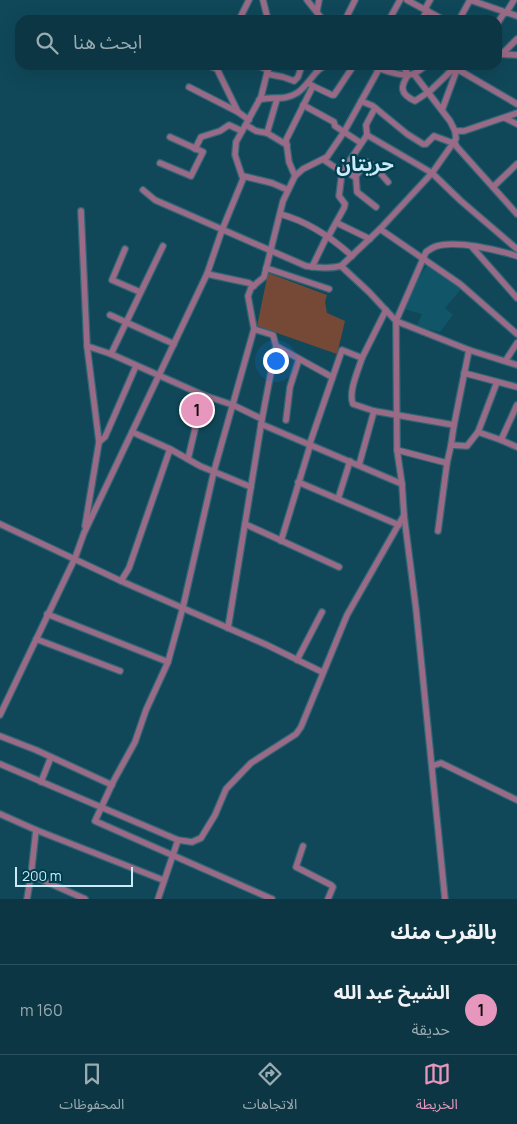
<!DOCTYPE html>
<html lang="ar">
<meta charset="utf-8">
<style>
body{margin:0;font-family:Manrope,"Noto Sans Arabic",sans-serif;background:#1a414e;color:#f1f3f6;direction:rtl}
.scale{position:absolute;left:15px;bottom:12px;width:118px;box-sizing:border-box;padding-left:5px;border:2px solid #caecf8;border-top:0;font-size:14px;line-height:18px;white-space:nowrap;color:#caecf8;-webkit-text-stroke:4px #003d4e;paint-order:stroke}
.you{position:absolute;left:275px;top:360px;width:18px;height:18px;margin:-12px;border:4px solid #fff;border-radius:50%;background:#1a73e8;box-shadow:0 0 0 8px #1a73e833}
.badge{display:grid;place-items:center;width:32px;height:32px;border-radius:50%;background:#e797bd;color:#111;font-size:16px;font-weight:700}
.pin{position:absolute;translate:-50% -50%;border:2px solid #fff;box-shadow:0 1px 5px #0006}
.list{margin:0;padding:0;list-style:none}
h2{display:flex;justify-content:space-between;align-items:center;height:65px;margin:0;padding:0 20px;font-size:21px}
h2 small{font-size:16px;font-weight:400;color:#9aabb2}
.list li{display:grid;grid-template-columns:32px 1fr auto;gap:15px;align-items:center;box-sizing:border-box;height:90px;padding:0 20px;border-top:1px solid #2c505c}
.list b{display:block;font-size:19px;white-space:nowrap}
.list p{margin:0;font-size:16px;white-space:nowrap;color:#9aabb2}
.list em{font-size:16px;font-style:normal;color:#9aabb2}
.icon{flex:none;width:28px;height:28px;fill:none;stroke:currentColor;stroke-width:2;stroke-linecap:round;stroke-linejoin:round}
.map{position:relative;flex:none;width:517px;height:899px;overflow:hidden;direction:ltr}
.search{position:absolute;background:#0c3643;box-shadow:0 5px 20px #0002;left:15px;right:15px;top:15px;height:55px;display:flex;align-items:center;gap:12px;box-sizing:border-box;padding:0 18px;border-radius:15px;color:#9aabb2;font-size:19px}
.sheet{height:155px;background:#0c3643}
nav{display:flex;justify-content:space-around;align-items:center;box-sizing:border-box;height:70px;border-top:1px solid #2c505c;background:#0c3643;font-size:14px;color:#9aabb2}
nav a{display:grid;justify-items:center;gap:2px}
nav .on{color:#e797bd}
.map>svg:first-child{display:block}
</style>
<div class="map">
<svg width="517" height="899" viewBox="0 0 517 899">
<rect width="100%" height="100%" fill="#104859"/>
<!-- built -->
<path fill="#105568" d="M427 265 461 289 445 308 453 315 440 332 417 326 422 314 404 309 413 287Z"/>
<!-- green -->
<path fill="#764937" d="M268 273 327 295 325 302 327 313 345 321 337 354 257 326Z"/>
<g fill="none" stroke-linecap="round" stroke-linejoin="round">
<!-- minor casing -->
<g stroke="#316676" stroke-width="8">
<g id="minor">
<path d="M263 0 268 20"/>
<path d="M307 0 323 20"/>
<path d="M407 0 444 20"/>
<path d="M470 0 517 16"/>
<path d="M425 9 430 0"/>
<path d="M317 11 319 0"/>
<path d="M506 13 514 0"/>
<path d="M239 20 249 0"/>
<path d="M345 20 355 0"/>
<path d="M389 20 400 0"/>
<path d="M422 20 427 10"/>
<path d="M459 20 470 0"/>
<path d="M497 24 504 13"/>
<path d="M497 54 517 55"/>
<path d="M502 54 517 39"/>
<path d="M207 65 217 69 238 112 249 120"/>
<path d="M257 65 268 70"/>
<path d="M370 65C380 69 403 78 413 74 418 72 422 68 427 65"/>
<path d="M406 65 405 69 408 75C400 87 400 94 415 101L430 91 453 69"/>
<path d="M439 65 457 69 517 104"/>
<path d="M267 74 283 77 294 81 298 77 302 65"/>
<path d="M414 74 450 121 455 131"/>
<path d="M313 86 332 95H334L354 65"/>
<path d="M189 87 238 112"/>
<path d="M259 100C273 95 282 102 297 93 307 87 315 70 323 67 325 65 328 66 330 65"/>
<path d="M361 101 373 106 407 134 423 144H426L434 136 453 143"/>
<path d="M303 105 334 122 335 126 361 143"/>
<path d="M442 110 456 72 463 65"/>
<path d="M505 118 517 124"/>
<path d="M246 125 256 131 267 133 287 145"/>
<path d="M267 133 277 99"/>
<path d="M367 135 366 125 375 108"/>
<path d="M454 141 457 147 517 214"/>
<path d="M195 149 201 137 220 131 229 125 242 131"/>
<path d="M324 160 342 172 367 135 432 173 461 201 517 249"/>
<path d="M160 163 191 176 203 152 170 137"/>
<path d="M344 170 356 178 357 192 376 207"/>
<path d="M243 176 272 183 288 190"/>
<path d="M295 176 289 162 286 140 313 86 308 83"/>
<path d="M355 177 367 162 375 167 388 182"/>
<path d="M493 187 517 164"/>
<path d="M143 190 155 200 306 266C318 268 329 269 341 266L380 229 432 173 456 139 455 131H464L517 113"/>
<path d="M81 211 87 346 99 442 85 526"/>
<path d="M280 214C306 221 332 238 352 256"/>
<path d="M337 223 370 239"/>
<path d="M380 229 460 284 517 334"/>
<path d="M328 237 344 208 345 204 339 196 342 172"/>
<path d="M472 247 517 298"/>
<path d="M125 249 112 280 140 292"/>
<path d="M341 266 369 292 396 321 469 350 517 365"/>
<path d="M312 267 327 236"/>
<path d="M266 268 329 289"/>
<path d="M207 274 249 283 254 286"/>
<path d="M110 315 174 344"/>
<path d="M254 329 248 296 251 288 264 277 283 201 295 176 303 169 327 157 344 132 379 69"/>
<path d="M87 346 111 354 203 395 233 405 262 419"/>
<path d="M276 346 332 377"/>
<path d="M111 354 163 246"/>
<path d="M362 358C358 371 348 392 353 404L374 411 454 425 469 350"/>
<path d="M506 360 517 343"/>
<path d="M464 373 517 387"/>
<path d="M286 420 290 387 299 359"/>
<path d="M261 424 402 484"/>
<path d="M132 432 170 449 200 466 251 487"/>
<path d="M478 432 497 382"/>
<path d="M501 440 517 447"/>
<path d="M99 442 105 437 136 366"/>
<path d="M451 445 454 425"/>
<path d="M397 450 447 463 451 445 467 446 478 432 501 440 517 405"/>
<path d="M188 459 203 395"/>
<path d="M359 465 374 411"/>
<path d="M298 482 399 525"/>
<path d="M338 499 350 461"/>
<path d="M0 524 121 581 267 645 322 672"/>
<path d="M245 524 339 567"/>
<path d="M438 531 447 463"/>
<path d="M281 541 309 449 310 443 342 350 362 358 386 310"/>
<path d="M121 581 129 568 170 449"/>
<path d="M47 614 168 662"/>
<path d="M228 628 262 419 276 346 273 335 254 329 214 471 183 607 168 662 146 710 135 742 113 782 95 821 272 899"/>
<path d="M36 639 120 671"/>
<path d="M297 660 322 612"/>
<path d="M0 715 75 558 84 533 207 274 222 230 243 179 235 155 236 142 261 97 269 65"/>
<path d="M0 736 36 750 112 785"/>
<path d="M0 764 178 840 192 842 201 838 215 815 226 789 251 763 296 734 301 727 347 615 404 515"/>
<path d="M432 766 441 763 517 800"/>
<path d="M41 782 51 757"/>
<path d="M0 814 36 830 31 875 27 899"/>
<path d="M36 830 163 880"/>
<path d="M303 846 296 867 331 885 333 887 328 899"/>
<path d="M31 875 85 899"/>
<path d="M158 899 178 840"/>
<path d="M445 899 416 609 404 515 402 484 397 450 396 321 426 252C429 250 433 247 437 246 457 240 497 250 517 256"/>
</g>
</g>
<!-- minor -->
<use href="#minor" stroke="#9a6b87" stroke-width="5.5"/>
</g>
<g text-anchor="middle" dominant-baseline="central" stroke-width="4.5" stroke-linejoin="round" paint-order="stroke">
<!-- district labels -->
<g font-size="20" font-weight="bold" fill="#caecf8" stroke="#003d4e">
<text x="365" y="163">حريتان</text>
</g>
</g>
</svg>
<div class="scale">200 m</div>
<div class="you"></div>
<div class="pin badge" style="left:197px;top:410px">1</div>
<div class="search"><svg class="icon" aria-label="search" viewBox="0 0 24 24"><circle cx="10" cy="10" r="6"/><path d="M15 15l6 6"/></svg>ابحث هنا</div>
</div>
<section class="sheet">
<h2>بالقرب منك<small></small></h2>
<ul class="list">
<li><span class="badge">1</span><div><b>الشيخ عبد الله</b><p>حديقة</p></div><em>160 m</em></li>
</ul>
</section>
<nav>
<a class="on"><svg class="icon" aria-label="map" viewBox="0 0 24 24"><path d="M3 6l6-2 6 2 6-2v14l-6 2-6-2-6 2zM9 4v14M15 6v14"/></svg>الخريطة</a>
<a><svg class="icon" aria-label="directions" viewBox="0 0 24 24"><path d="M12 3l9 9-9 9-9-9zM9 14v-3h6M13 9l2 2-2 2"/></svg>الاتجاهات</a>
<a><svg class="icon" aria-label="saved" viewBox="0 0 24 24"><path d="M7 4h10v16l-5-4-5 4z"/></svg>المحفوظات</a>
</nav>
